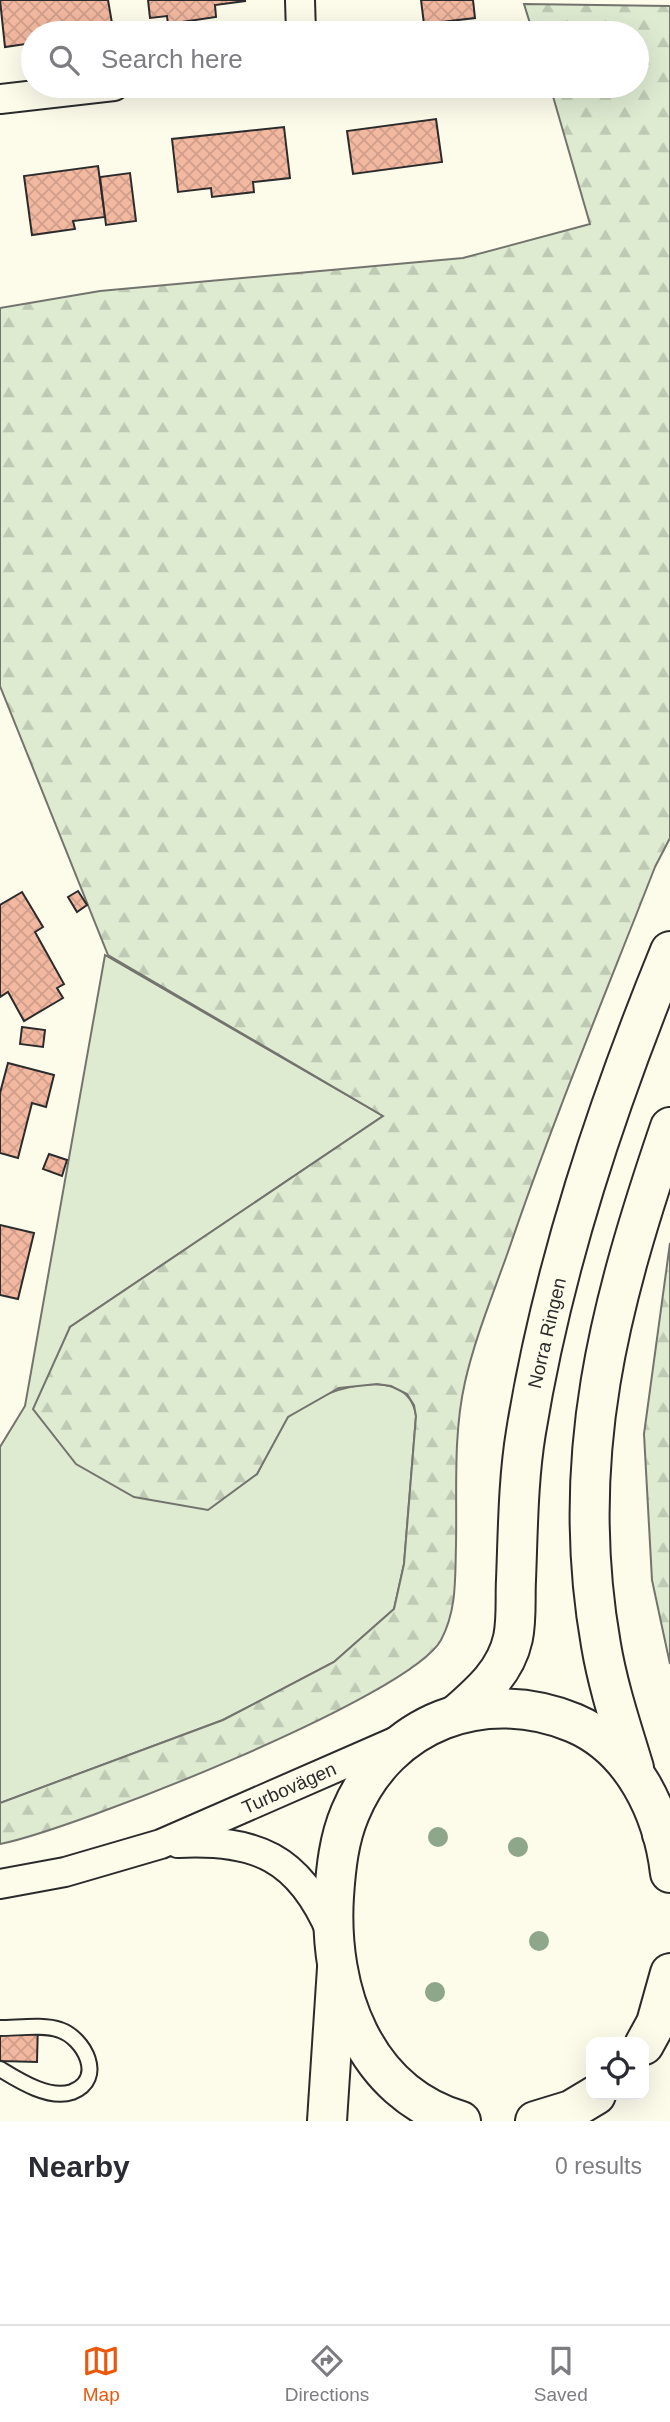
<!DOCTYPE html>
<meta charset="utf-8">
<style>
body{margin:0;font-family:Arial,sans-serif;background:#f2f2f3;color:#2b2b33}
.controls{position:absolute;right:21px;bottom:21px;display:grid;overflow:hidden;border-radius:14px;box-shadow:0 7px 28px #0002}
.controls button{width:63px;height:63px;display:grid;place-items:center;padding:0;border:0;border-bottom:2px solid #e1e1e2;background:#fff;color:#2b2b33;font:35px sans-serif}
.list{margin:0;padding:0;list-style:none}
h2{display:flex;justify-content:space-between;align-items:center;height:91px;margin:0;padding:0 28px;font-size:30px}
h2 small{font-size:23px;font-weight:400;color:#7c7c81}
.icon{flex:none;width:38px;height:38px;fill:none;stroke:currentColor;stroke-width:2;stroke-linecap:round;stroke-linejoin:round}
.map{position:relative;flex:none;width:670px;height:2121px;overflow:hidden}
.search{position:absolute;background:#fff;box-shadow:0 7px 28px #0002;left:21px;right:21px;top:21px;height:77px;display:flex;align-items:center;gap:18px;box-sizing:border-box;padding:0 24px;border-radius:38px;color:#7c7c81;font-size:26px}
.sheet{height:203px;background:#fff}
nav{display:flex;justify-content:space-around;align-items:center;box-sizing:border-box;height:98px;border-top:2px solid #e1e1e2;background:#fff;font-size:19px;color:#7c7c81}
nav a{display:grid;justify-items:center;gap:4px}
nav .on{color:#ea580c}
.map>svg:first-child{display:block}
</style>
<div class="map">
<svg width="670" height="2121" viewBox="0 0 670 2121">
<defs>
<pattern id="forest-firs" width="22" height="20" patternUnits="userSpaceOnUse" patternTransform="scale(1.75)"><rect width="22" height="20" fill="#deebd1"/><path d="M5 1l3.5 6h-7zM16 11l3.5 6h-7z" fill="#bfcab4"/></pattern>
<pattern id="building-cross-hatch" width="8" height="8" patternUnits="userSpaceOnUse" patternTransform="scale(1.75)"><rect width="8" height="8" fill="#f2b8a0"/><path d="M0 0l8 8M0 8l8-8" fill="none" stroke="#d09e8a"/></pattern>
</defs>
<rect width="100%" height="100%" fill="#fdfbea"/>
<!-- grass -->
<path fill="#deebd1" stroke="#74746e" stroke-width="2" d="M105 955 383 1116 70 1327 257 1474C265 1460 277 1427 288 1417 315 1391 408 1359 416 1416L404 1564 394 1609 334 1662 223 1720 0 1803V1447L25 1406Z"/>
<!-- forest -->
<g fill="url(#forest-firs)" stroke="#74746e" stroke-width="2">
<path d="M524 4 670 6V838L655 867C605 995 552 1122 508 1252 493 1294 475 1338 465 1382 453 1435 457 1490 456 1545 455 1578 457 1610 441 1640 410 1697 72 1830 0 1844V1803L223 1720 334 1662 394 1609 404 1564 416 1416 414 1405 407 1394 391 1386 377 1384 339 1388 288 1417 257 1474 208 1510 134 1497 76 1464 33 1409 70 1327 383 1116 108 955 0 686V308L100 291 463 258 590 224 550 86H637V33H533Z"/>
<path d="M670 1243V1664L652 1580 644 1434Z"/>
</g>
<!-- building -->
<g fill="url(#building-cross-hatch)" stroke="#2b2b2b" stroke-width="2">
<path d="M0 0H108L113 29 90 33H33V43L5 47Z"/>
<path d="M148 0H245V1L215 5 216 17 168 24 167 16 150 18Z"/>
<path d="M421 0H473L475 18 424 24Z"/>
<path d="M436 119 442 162 353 174 347 131Z"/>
<path d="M284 127 290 178 253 182 254 192 212 197 211 188 178 192 172 139Z"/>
<path d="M98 166 105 217 73 221 75 229 32 235 24 176Z"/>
<path d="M130 173 136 221 106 225 100 177Z"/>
<path d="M78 891 87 905 77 912 68 897Z"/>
<path d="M22 892 43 927 35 932 64 984 57 988 63 998 24 1021 8 992 0 997V905Z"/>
<path d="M22 1027 45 1030 43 1047 20 1044Z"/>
<path d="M8 1063 54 1075 46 1107 32 1103 18 1158 0 1153V1093Z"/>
<path d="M49 1154 67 1160 62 1176 43 1169Z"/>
<path d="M0 1225 34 1233 18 1299 0 1295Z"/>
<path d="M0 2021 38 2022 37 2062 0 2061Z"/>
</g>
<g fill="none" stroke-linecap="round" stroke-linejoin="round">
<!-- lane casing -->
<g stroke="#2b2b2b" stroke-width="18">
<path id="lane" d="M0 2028C18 2028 44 2024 60 2030 84 2038 106 2079 72 2092 49 2100 18 2080 0 2069"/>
</g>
<!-- street casing -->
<g stroke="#2b2b2b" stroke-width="32">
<g id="street">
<path d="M300 0 301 33"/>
<path d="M0 99 114 86"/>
<path d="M178 1843C256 1839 299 1857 331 1932"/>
<path d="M0 1884 65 1872 161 1844 399 1740"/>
</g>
</g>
<!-- secondary casing -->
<g stroke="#2b2b2b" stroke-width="42">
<g id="secondary">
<path d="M458 1713C482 1692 506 1671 513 1638 517 1619 515 1598 516 1580 518 1531 518 1480 526 1432 553 1266 607 1105 670 951"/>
<path d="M634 1768C622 1728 608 1687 601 1645 568 1458 610 1303 670 1127"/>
<path d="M644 2045 656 2023 670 1973"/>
<path d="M461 2121C363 2092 328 1990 334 1896 336 1867 339 1839 350 1813 388 1721 485 1686 574 1723 633 1748 663 1813 670 1873"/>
<path d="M535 2121 571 2110 596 2095"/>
</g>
</g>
<!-- highway casing -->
<g stroke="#2b2b2b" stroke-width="42">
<g id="highway">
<path d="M662 1834 670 1841"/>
<path d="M327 2121 337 1968"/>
</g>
</g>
<!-- lane -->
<use href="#lane" stroke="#fdfbea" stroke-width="14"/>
<!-- street -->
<use href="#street" stroke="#fdfbea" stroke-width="28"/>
<!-- secondary -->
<use href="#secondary" stroke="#fdfbea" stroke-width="38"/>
<!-- highway -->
<use href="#highway" stroke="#fdfbea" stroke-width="38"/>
</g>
<!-- trees -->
<g fill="#8ea78a">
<circle cx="438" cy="1837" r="10"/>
<circle cx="518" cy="1847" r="10"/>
<circle cx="539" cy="1941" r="10"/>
<circle cx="435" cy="1992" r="10"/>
</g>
<g text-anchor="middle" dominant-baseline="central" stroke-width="5" stroke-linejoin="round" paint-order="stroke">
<!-- street labels -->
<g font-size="19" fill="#2b2b2b" stroke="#fdfbea">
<text transform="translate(547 1333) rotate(-77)">Norra Ringen</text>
<text transform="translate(289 1788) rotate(-24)">Turbovägen</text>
</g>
</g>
</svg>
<div class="controls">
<button><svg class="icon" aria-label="locate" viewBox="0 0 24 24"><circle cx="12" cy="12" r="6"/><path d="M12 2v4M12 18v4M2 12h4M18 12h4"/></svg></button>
</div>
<div class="search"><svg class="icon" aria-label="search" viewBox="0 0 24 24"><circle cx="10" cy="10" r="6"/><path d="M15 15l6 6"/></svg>Search here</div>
</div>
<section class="sheet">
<h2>Nearby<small>0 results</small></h2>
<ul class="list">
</ul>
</section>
<nav>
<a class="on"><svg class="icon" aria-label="map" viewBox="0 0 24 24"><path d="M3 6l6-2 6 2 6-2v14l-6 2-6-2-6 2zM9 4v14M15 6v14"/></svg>Map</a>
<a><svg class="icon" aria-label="directions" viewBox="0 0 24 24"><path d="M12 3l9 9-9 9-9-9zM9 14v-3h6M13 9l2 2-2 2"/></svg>Directions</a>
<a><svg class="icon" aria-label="saved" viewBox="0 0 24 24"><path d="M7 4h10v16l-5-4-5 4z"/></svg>Saved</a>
</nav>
